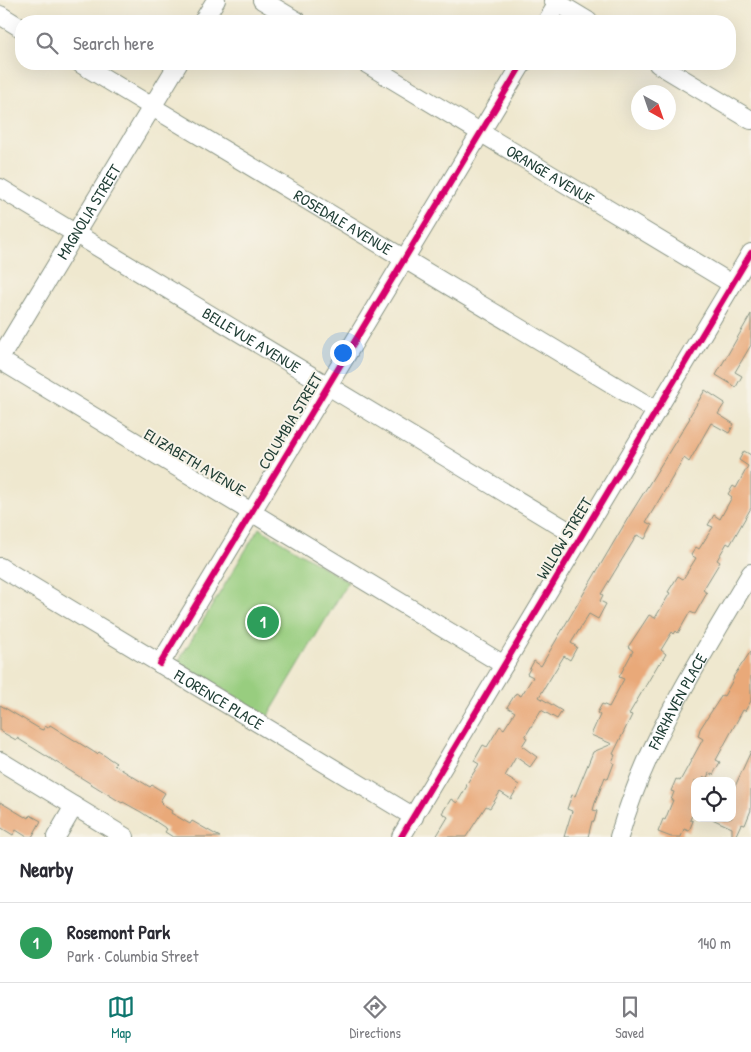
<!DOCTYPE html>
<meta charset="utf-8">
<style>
body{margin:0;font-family:"Patrick Hand",sans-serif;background:#f7f7f7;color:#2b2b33}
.controls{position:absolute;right:15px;bottom:15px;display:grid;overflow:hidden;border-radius:10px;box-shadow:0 5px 20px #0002}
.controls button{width:45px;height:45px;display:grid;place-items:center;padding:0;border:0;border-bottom:1px solid #e1e1e2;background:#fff;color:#2b2b33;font:25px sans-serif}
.compass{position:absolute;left:631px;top:85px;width:45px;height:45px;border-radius:50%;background:#fff;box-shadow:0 5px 20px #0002;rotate:140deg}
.you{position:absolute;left:342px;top:352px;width:18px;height:18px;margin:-12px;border:4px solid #fff;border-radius:50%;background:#1a73e8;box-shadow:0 0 0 8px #1a73e833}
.badge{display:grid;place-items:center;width:32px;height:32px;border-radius:50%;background:#0f766e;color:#fff;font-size:16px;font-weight:700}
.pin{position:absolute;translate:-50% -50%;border:2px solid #fff;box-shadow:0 1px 5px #0006}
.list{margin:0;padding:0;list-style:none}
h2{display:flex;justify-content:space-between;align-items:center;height:65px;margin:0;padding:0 20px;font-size:21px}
h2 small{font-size:16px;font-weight:400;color:#7c7c81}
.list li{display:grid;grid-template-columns:32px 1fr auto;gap:15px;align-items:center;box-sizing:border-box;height:80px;padding:0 20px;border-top:1px solid #e1e1e2}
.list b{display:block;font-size:19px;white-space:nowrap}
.list p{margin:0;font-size:16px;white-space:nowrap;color:#7c7c81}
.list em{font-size:16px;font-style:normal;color:#7c7c81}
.icon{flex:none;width:28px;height:28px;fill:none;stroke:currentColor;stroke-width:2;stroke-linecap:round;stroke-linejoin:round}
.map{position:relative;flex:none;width:751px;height:837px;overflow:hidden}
.search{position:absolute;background:#fff;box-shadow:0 5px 20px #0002;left:15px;right:15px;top:15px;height:55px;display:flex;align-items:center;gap:12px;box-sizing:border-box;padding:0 18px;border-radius:20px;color:#7c7c81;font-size:19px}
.sheet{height:145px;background:#fff}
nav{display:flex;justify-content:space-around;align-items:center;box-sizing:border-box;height:70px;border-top:1px solid #e1e1e2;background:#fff;font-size:14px;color:#7c7c81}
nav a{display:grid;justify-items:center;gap:2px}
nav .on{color:#0f766e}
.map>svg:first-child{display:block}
</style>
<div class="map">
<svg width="751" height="837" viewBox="0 0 751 837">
<rect width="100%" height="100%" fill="#f7f3e8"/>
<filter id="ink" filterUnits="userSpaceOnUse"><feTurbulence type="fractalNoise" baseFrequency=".02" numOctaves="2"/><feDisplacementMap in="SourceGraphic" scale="10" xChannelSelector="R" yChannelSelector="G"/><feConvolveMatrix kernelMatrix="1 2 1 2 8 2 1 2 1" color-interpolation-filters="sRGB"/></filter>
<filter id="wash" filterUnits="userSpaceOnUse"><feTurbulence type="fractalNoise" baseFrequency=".0096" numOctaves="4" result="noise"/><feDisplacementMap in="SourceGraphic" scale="20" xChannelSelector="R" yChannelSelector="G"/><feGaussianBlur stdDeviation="1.12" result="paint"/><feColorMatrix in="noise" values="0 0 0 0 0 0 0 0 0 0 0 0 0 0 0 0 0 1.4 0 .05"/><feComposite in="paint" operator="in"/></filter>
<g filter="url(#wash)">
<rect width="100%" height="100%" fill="#efe8cf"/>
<!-- green -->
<path fill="#98cd7f" stroke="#5c855a" d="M259 528 348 582 268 716 178 662Z"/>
<g id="blocks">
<!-- building -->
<g fill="#e9a979">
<path d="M751 314V345L735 372 742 376 736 387 716 375Z"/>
<path d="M705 390 725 403 718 414 734 424 729 433 711 423 689 462 684 458 646 522 652 525 645 539 637 535 601 594 603 595 600 601 606 604 598 619 589 614 571 643 577 647 570 660 564 656 539 697 562 711 557 719 541 710 525 737 527 738 522 746 537 757 530 767 516 757 505 776 519 785 511 799 500 792 490 808 486 806 466 837H436L448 817 442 813 451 799 457 803 467 786 466 785 479 764 474 761 483 745 487 747 500 726 504 729 515 712 507 707 516 693 521 696 533 677 527 674 534 661 541 666 628 518 690 418 689 417Z"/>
<path d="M744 451 751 455V508L730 545 727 543 717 560 720 562 703 590 707 593 695 614 690 612 678 633 676 631 674 634 672 632 661 650 666 654 660 664 659 663 629 714 632 715 613 754 615 755 612 762 614 763 608 779 605 777 595 803 593 810 597 811 594 822 592 821 588 837H564L572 811 567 809 572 795 575 796 593 752 612 744 591 735 600 715 597 713 602 704 609 707 624 679 619 677 633 651 628 647 636 635 649 615 655 618 670 593 668 592 678 576 683 579 696 558 691 555 696 547 699 549 713 527 708 525 714 515 720 519 732 497 728 494 733 486 736 488 748 466 739 460Z"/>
<path d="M751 651V701L745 711 743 710 716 760 720 762 713 775 709 773 707 778 704 777 702 781H695V808L690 820 693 821 689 831 684 829 681 837H671L658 832 663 819 665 820 673 800H671L674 792 671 791 676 779 680 781 703 739 698 736 700 729 722 695 724 696 734 678 733 677Z"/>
<path d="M0 705 40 729 43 730 45 726 48 728 50 725 97 754 99 752 116 763 114 765 150 787 152 785 165 793 160 801 162 803 161 804 172 811 171 813 190 824 192 821 220 837H173L165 832 167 829 141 812 123 802 122 803 17 738 16 740 0 731Z"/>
<path d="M751 751V810L745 825 741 824 735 837H732V828L710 818H732V793Z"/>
<path d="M0 802 25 817 26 816 29 818 30 815 41 821 32 837H27L16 830 13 835 0 827Z"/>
</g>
</g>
</g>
<g filter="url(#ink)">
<use href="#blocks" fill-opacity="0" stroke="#879282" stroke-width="1"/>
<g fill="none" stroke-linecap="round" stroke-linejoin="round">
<!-- minor casing -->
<g stroke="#879282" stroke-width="20">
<g id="minor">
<path d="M262 0 297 21"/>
<path d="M553 0 588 21"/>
<path d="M0 15 21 28"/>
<path d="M203 21 216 0"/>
<path d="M547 21 560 0"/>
<path id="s1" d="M81 64 657 411"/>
<path id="s2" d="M367 64 732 284"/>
<path d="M658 64 751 120"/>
<path id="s3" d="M0 188 580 538"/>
<path id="s4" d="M0 358 178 64"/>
<path d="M0 360 504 665"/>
<path id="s5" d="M0 567 414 817"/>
<path d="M160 664 522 64"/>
<path d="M0 761 125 837"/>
<path d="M56 837 74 806"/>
<path d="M401 837 751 253"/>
<path id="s6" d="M619 837C647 740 700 659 751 573"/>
</g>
</g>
<!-- minor -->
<use href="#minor" stroke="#fff" stroke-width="18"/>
<!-- cycleway casing -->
<g stroke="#f7f3e8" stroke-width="9">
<g id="cycleway">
<path d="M160 664 522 64"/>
<path d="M401 837 751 253"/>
</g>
</g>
<!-- cycleway -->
<use href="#cycleway" stroke="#d6006c" stroke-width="6"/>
</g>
</g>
<g text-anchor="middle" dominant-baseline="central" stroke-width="4" stroke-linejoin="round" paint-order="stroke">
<!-- street labels -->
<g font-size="16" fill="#1f3d34" stroke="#f7f3e8">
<text stroke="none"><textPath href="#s2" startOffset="214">ORANGE AVENUE</textPath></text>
<text stroke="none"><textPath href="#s4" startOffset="171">MAGNOLIA STREET</textPath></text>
<text stroke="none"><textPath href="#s1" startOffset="306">ROSEDALE AVENUE</textPath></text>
<text stroke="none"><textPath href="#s3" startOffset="294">BELLEVUE AVENUE</textPath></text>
<text transform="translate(290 421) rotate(-59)">COLUMBIA STREET</text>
<text transform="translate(195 462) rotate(31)">ELIZABETH AVENUE</text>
<text transform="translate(564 538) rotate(-59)">WILLOW STREET</text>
<text stroke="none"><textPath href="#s5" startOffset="256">FLORENCE PLACE</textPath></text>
<text stroke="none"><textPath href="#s6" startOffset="148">FAIRHAVEN PLACE</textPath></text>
</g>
</g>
</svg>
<div class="controls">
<button><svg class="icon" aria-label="locate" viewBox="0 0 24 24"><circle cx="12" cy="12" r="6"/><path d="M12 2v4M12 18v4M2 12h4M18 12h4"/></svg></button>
</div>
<svg class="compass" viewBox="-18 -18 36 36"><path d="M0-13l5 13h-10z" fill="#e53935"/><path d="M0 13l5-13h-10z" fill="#7c7c81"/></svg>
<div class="you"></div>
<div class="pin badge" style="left:263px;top:622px;background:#2e9e5b">1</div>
<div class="search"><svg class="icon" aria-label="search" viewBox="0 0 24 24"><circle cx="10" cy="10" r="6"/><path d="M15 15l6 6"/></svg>Search here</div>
</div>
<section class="sheet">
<h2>Nearby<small></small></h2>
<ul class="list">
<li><span class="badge" style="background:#2e9e5b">1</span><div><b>Rosemont Park</b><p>Park · Columbia Street</p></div><em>140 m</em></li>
</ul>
</section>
<nav>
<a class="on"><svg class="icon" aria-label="map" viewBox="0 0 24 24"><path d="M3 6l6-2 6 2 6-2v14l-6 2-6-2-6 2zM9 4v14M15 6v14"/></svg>Map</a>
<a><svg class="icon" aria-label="directions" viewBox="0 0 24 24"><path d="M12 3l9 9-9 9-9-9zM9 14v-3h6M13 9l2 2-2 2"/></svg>Directions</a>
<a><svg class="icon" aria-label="saved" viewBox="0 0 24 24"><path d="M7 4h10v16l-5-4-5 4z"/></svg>Saved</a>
</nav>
